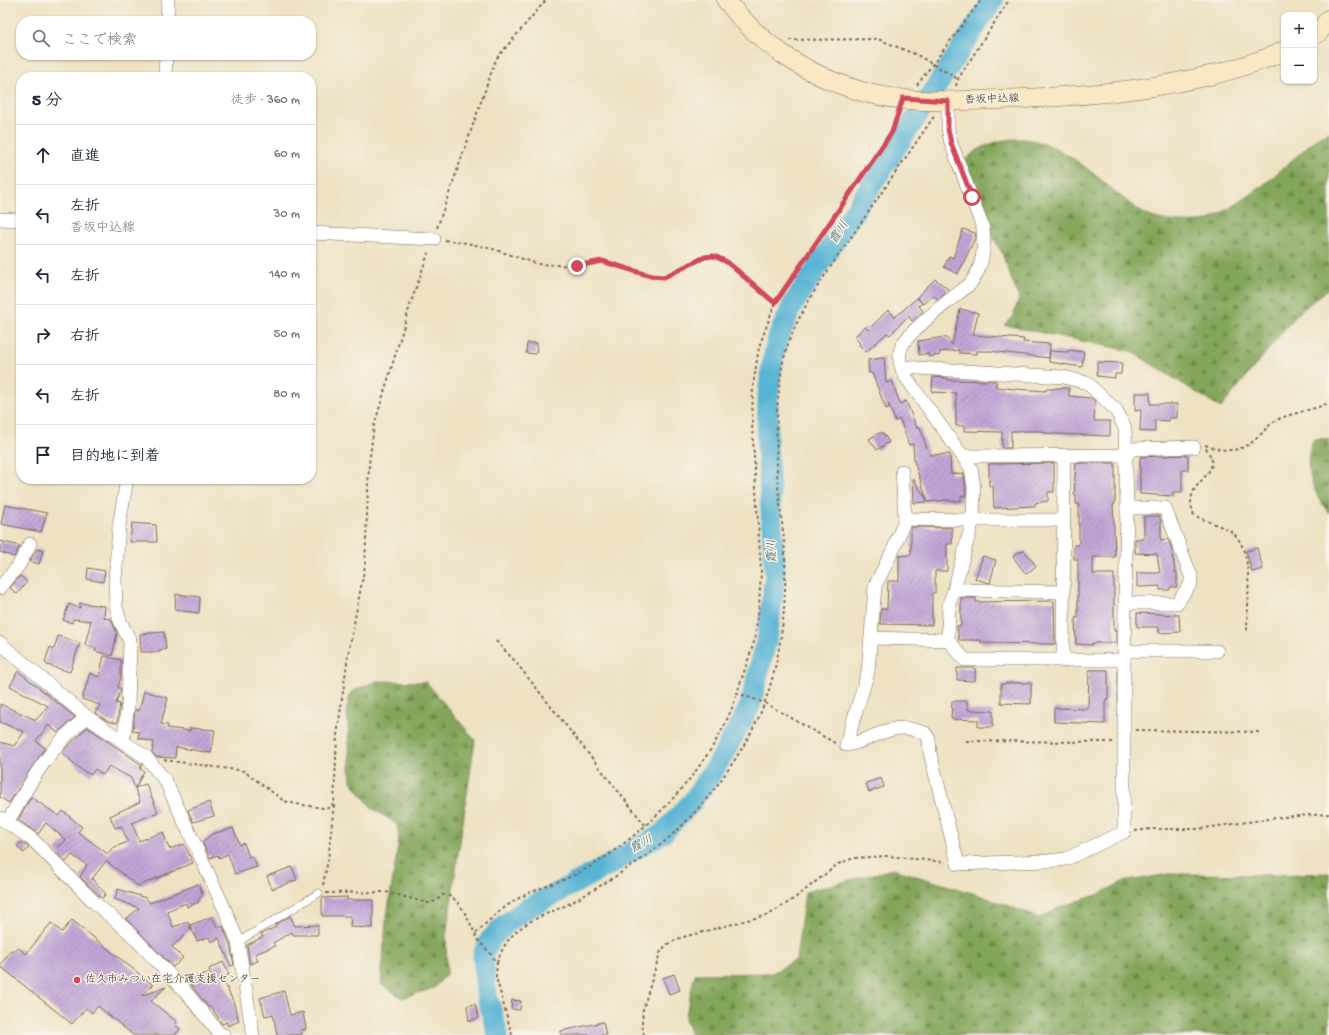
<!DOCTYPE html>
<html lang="ja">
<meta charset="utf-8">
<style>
body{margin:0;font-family:"Gochi Hand","Klee One",sans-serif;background:#f2f2f3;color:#1f2937}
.controls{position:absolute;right:12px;top:12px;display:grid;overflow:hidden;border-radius:8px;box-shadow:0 1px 3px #0004}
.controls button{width:36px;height:36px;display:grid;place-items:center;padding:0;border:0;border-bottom:1px solid #e0e1e3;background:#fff;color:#1f2937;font:20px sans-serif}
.stop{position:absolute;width:12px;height:12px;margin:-9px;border:3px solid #d1495b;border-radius:50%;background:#fff}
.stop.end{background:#d1495b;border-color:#fff;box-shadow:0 1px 4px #0008}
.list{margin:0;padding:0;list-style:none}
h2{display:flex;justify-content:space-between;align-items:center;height:52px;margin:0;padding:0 16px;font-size:17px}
h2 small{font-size:13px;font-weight:400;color:#747a83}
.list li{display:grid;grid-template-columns:26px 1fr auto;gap:12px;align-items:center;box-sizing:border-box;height:60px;padding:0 16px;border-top:1px solid #e0e1e3}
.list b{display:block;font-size:15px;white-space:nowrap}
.list p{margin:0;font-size:13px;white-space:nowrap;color:#747a83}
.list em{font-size:13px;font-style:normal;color:#747a83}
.icon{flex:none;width:22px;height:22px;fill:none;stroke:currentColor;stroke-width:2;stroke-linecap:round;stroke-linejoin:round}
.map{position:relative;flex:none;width:1329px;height:1035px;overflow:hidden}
.search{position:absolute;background:#fff;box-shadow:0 1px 3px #0004;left:16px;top:16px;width:300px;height:44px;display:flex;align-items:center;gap:10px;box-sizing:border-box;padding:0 14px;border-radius:16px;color:#747a83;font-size:15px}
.panel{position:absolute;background:#fff;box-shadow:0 1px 3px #0004;left:16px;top:72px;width:300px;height:412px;border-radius:16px}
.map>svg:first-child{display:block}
</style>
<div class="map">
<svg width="1329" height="1035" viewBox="0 0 1329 1035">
<defs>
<pattern id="forest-firs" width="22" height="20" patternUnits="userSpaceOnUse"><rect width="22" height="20" fill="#83a65a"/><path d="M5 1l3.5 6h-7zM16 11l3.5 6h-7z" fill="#6c874a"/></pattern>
<pattern id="building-hatch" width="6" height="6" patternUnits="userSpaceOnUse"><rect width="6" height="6" fill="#c1a5d7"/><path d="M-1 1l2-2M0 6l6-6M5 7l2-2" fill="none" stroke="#9e87ae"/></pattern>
</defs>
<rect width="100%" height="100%" fill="#f7f3e8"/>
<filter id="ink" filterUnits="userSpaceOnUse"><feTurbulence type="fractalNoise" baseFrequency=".025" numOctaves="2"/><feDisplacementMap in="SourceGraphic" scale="8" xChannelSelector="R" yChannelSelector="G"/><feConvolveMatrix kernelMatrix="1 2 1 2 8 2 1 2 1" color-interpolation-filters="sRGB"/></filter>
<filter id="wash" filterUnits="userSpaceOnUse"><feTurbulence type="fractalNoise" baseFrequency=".012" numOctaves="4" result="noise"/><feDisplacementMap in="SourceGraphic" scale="16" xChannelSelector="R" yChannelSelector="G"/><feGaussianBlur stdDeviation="0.9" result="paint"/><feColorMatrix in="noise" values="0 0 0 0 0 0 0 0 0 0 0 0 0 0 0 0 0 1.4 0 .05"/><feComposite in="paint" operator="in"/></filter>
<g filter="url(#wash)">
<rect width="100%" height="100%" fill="#eee2c3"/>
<!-- forest -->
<g fill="url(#forest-firs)" stroke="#5f683c">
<path d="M1329 132V288L1296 315 1221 408 1131 351 1004 325 1013 316 1019 299 1002 253 968 191 961 165C973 151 984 145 1001 141 1059 127 1101 187 1145 214 1158 222 1192 224 1207 221 1212 219 1218 215 1223 212 1258 194 1288 163 1318 137Z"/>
<path d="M1314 439H1329V513C1313 493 1301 463 1314 439Z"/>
<path d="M377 681 426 682 475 740 446 936 447 973 434 988 402 998 381 984 386 922 399 840 397 824 372 808 351 781 347 709 351 692Z"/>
<path d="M893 869 982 896 1040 918 1060 907 1097 895 1123 882 1168 874 1276 875 1329 873V1035H691L685 1019 695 974 772 973 796 960 805 892Z"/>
</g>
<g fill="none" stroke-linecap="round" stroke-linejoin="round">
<!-- river -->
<path stroke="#56b3d4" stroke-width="21" d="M498 1035 486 992 483 955 490 940 505 924 528 908 613 863 663 833 692 802 719 762 750 706 768 634 775 575 767 444 768 394 773 359 778 338 792 306 993 0"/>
</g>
<g id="blocks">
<!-- building -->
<g fill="url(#building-hatch)">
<path d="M963 229 975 233 976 236 958 274 944 267 949 256 953 258Z"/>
<path d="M935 279 948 289 938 299 933 295 923 304 917 297Z"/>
<path d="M917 298 922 303 919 306 923 311 912 321 908 316 890 335 887 333 866 352 859 345 860 343 854 337 865 327 868 330 888 310 895 317Z"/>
<path d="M960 309 978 313 973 335 1024 339 1023 342 1050 344 1049 358 990 351H977V354L959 353V350L939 352 940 355 929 357 928 353 919 355 918 341 946 337 952 345Z"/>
<path d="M527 343H537L536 354 526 353Z"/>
<path d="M1068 350 1084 352 1082 367 1049 362 1050 351 1068 352Z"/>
<path d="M884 358 886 383 892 381 900 404 906 401 917 428 920 427 929 455 950 454 951 474 964 473 966 496H961V501H949V500L914 503 913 478 927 500 914 461 913 444 909 445 900 419 895 421 889 404V408L886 409 872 373H869L868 360Z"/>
<path d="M1097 362 1122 363 1121 374H1115V378L1097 376Z"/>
<path d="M933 377 948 378V380L996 381V387L1015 389 1046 391V389H1055V388H1069V396L1091 398 1095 401 1094 421H1110V436L1056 434 1045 433V432L1040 431H1011V448H1002V432L964 431V426H956V393L932 392Z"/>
<path d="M1135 393H1150V404H1177V418H1169V421L1155 420V432L1140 431 1141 410 1135 411Z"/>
<path d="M879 433H883L889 442 877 450 869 439Z"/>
<path d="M1188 455V470H1182V492H1173V496L1140 494V457Z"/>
<path d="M1054 463V492H1048V501L1035 503V506L994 508 993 486H989V464Z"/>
<path d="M1076 463H1115V504H1113L1115 557H1093V574H1114V631H1116V643H1092V645L1076 644 1075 618H1078V559H1074V545H1079V504H1076V495H1074Z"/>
<path d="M5 505 47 513 41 532 1 524Z"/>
<path d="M1144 516H1159L1161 521V540L1168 539 1171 547 1175 572H1177V587H1170V590H1160V586L1137 587V573H1160L1157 554 1135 553V539H1144Z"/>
<path d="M132 523 156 525 157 542H130Z"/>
<path d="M911 527 952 528V544H947V571H935V593H932V625L880 624 881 609H887L888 581H899V556L911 555Z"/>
<path d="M0 541 20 546 14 557 0 552Z"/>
<path d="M1257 548 1263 569 1252 572 1246 551Z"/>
<path d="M37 549 43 551 39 564 30 561Z"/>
<path d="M1024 550 1036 566 1026 574 1013 557 1020 551 1021 553Z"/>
<path d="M983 556 996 560 990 583 975 579Z"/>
<path d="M88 568 105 571 103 582 87 579Z"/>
<path d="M20 576 27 582 17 594 10 588Z"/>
<path d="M176 594 200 597 199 613 175 610Z"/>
<path d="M961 598H976V602L1054 601 1055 644 981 643V640H959L957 626H961Z"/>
<path d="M80 603 105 606 104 618 111 619 117 633 112 656 95 651 96 648 85 645 91 621 73 619 72 623 63 620 69 604 80 608Z"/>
<path d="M1137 613 1179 615 1180 632 1159 633V627H1137Z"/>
<path d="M164 632 166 649 159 650V652H141L140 634Z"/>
<path d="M58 636 80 643 70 672 47 665 45 662 50 647 54 649Z"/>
<path d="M104 656 121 660V677L118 687 121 689 116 703 120 704 117 723 107 721 95 713 100 705 82 699 90 673 99 677Z"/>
<path d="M957 668H975V681L957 680Z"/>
<path d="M1089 670H1108V699H1106L1105 704V724L1054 722V708L1088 709Z"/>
<path d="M18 671 75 717 58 733 48 725 36 741 45 748 9 803 0 797V742L14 746 24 732 0 722V704L36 720 48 706 10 686Z"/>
<path d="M1005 683H1031V704L1001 703V684H1005Z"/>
<path d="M144 691 168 698 161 724 168 725 167 728 190 731V728L215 730 211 753 176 747 175 758 156 757 152 752 154 742 138 738 139 732 133 731 135 710 139 711Z"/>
<path d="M952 701H967L968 710 993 711V727H978V720L951 719Z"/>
<path d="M87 727 142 765 140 769 144 771 135 788 146 784 158 812 132 823 139 841 163 832 169 849 184 844 193 863 138 886 106 861 92 879 106 894 102 898 80 877 87 865 72 855 66 862 55 851 66 840 46 823 38 834 18 820 31 797 59 816 63 811 69 816 82 827 78 832 108 854 112 848 128 842 121 826 115 828 110 816 140 802 131 778 109 766 103 775 95 769 91 775 80 769 62 752Z"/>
<path d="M881 778 884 787 869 792 866 783Z"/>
<path d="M209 802 214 816 193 822 188 810Z"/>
<path d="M233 828 240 845 244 843 249 857 253 856 257 867 235 874 228 854 219 858 218 855 210 858 202 842 212 834Z"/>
<path d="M21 842 29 847 24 853 17 847Z"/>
<path d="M292 867 297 880 272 889 267 876Z"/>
<path d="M198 884 203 895 198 900 199 902 187 907 186 903 167 911 173 927 188 922 191 929 172 947 183 958 173 967 126 919 139 908 115 899 118 889 146 898 150 903Z"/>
<path d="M347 897V900H373V928L350 927 351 916H322V898Z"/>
<path d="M290 916 295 926 318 925V935H293L292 932 273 943 275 946 255 954 258 961 250 964 247 945 263 937 261 934 276 927 275 925Z"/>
<path d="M212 917 218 928 223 926 230 944 234 965 231 966 219 938 211 942 209 937 197 941 190 925Z"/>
<path d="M72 920 153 985 141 996 166 987 151 1001 177 1022 175 1025 180 1029 175 1035H133L98 1006 92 1013 86 1008 72 1024 0 966 11 950 14 952 18 948 26 954 51 923 62 932Z"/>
<path d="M223 962 229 975 222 978 233 1001 239 1021 228 1026 227 1022 222 1024 211 1007 209 1008 187 980 210 972 209 969Z"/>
<path d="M674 974 680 990 669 994 663 978Z"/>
<path d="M284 991 290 1015 303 1012 306 1029 301 1030 302 1035H277L273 1014 265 1016 260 998Z"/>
<path d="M512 1000 521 1001 520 1010 511 1009Z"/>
<path d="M475 1004 479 1018 469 1021 467 1006Z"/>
<path d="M603 1022 606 1035H561V1031Z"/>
</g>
</g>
</g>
<g filter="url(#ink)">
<use href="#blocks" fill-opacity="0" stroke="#7a6a58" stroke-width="1"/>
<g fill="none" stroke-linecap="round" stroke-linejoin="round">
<!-- service casing -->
<g stroke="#7a6a58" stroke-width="8">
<path id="service" d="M238 942 319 893"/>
</g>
<!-- minor casing -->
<g stroke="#7a6a58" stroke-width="14">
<g id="minor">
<path d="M167 21 168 0"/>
<path d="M165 77 166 55"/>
<path d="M0 219 21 220"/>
<path d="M311 233 434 239"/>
<path d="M901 367 1064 377 1087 383 1116 410 1125 428 1127 508 1124 660V832L1066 859 1048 861 958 864 930 753 929 739 925 733C918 731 910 728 903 728 882 728 866 743 846 745L868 672 875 586 894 548 905 519 973 520 974 487 971 468 905 376C900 366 897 354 903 344 912 328 954 297 970 284 983 267 985 249 983 228L951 143 948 129V101"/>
<path d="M963 456 1127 455 1132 449 1194 447"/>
<path d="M902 471 905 519"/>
<path d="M1064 520H973L954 590 949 604 948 640 965 660H1124"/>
<path d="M0 588 19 565 30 544"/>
<path d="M954 590 1063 592"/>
<path d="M1126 603H1177L1191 583V576L1165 508H1127"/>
<path d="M872 638 948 640"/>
<path d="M0 643 87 717 146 757 165 780 225 910 238 942 253 1035"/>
<path d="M1125 651H1217"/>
<path d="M1063 661 1064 455"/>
<path d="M123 741 128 705 130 641 120 621 116 607 115 580 119 526 127 479"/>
<path d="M0 818 32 839 95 903 129 932 185 991 219 1033 224 1035"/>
<path d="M7 823C29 784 51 744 87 717"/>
</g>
</g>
<!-- secondary casing -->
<g stroke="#7a6a58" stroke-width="20">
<g id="secondary">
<path d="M726 0C761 46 811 78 867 93 906 103 948 101 987 100 1082 97 1197 89 1284 51"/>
<path d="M1314 35 1319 32 1329 19"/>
</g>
</g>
<!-- path -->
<g stroke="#7a6a58" stroke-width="2" stroke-dasharray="3 3" stroke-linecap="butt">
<path d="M789 40 878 39 917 55 958 79"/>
<path d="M917 85 981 0"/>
<path d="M956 86 958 79 1009 0"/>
<path d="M437 228 496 59 546 0"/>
<path d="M445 240 467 243 493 249 538 264 577 266 602 261 657 277H664C677 271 696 258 709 256 727 253 760 292 775 303"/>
<path d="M1205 445C1227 452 1241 454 1259 436 1267 429 1268 424 1279 419 1295 412 1313 410 1329 403"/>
<path d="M1206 448C1208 452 1212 457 1212 462 1211 481 1182 485 1194 515 1204 521 1226 527 1233 533 1255 552 1247 604 1247 631"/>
<path d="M496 641 514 660 645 825"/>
<path d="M1136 730 1262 732"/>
<path d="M966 741 1113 742"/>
<path d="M835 743 765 703 737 693 755 639 759 606 761 571 752 424 753 386 759 347 775 303 892 132 898 114"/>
<path d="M164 760 244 771 284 801 296 804 323 808H329L333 804"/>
<path d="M1135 831 1150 829H1198L1283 817 1329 814"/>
<path d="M323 885 328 860 334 804 337 736 348 655 365 566 369 464 374 426 411 302 429 251"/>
<path d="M326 893 386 892 428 903 436 901 442 895C461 893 470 927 479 941 485 948 492 954 497 963L496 977 512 1035"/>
<path d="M476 933C492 917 512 899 534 891 551 884 568 879 584 870 647 835 717 762 737 693"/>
<path d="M497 963C511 919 543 919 578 899 604 884 636 864 659 846 698 815 728 774 752 731 779 680 787 614 785 557 784 528 778 499 777 470 776 438 776 404 781 373 788 322 826 274 854 233 881 194 908 154 935 115"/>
<path d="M644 1035 642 1023 643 1009 660 953 666 945 680 938 770 914 795 898 838 864 854 858 886 856 945 862"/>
</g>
<!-- service -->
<use href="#service" stroke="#fff" stroke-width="7"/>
<!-- minor -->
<use href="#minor" stroke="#fff" stroke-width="13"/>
<!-- secondary -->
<use href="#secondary" stroke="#fae7c3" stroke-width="19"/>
</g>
</g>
<g fill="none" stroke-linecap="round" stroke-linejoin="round" filter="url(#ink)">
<!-- route -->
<path stroke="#d1495b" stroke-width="5" d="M577 266 602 261 651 276 664 277 705 257 714 256 727 262 775 303 892 132 903 98 948 101V129L951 143 972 197"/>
</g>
<!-- markers -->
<circle fill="#d1495b" stroke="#f7f3e8" stroke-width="1.5" cx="77" cy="980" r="4"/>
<g text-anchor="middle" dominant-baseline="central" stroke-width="3" stroke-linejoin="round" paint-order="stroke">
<!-- street labels -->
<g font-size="11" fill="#3b2a1e" stroke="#f7f3e8">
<text transform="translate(992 100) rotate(-2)">香坂中込線</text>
</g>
<!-- poi labels -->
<g font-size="11" fill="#3b2a1e" stroke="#f7f3e8" text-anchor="start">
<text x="85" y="980">佐久市みつい在宅介護支援センター</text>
</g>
<!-- water labels -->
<g font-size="12" font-style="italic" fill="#445a5e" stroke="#f7f3e8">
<text transform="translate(840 233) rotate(-57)">霞川</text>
<text transform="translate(773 551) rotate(-94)">霞川</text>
<text transform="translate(642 845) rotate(-29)">霞川</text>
</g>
</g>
</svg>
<div class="controls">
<button>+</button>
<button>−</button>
</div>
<div class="stop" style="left:972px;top:197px"></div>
<div class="stop end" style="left:577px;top:266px"></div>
<div class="search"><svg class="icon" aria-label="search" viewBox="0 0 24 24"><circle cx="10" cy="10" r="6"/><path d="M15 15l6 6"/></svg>ここで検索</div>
<section class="panel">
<h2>5 分<small>徒歩 · 360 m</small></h2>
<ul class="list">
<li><svg class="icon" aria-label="ahead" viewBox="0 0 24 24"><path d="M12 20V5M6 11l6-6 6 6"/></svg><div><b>直進</b></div><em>60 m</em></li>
<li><svg class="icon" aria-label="left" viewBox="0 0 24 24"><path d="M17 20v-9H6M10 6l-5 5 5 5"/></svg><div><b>左折</b><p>香坂中込線</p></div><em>30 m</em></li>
<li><svg class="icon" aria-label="left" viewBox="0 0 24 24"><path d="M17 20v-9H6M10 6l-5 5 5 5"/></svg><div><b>左折</b></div><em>140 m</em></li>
<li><svg class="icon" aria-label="right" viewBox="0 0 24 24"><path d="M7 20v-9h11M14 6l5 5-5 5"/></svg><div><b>右折</b></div><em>50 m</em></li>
<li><svg class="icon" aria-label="left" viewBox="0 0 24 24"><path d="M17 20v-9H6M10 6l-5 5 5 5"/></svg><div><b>左折</b></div><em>80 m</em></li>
<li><svg class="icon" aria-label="arrive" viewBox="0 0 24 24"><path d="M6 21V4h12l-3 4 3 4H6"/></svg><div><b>目的地に到着</b></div></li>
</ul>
</section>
</div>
